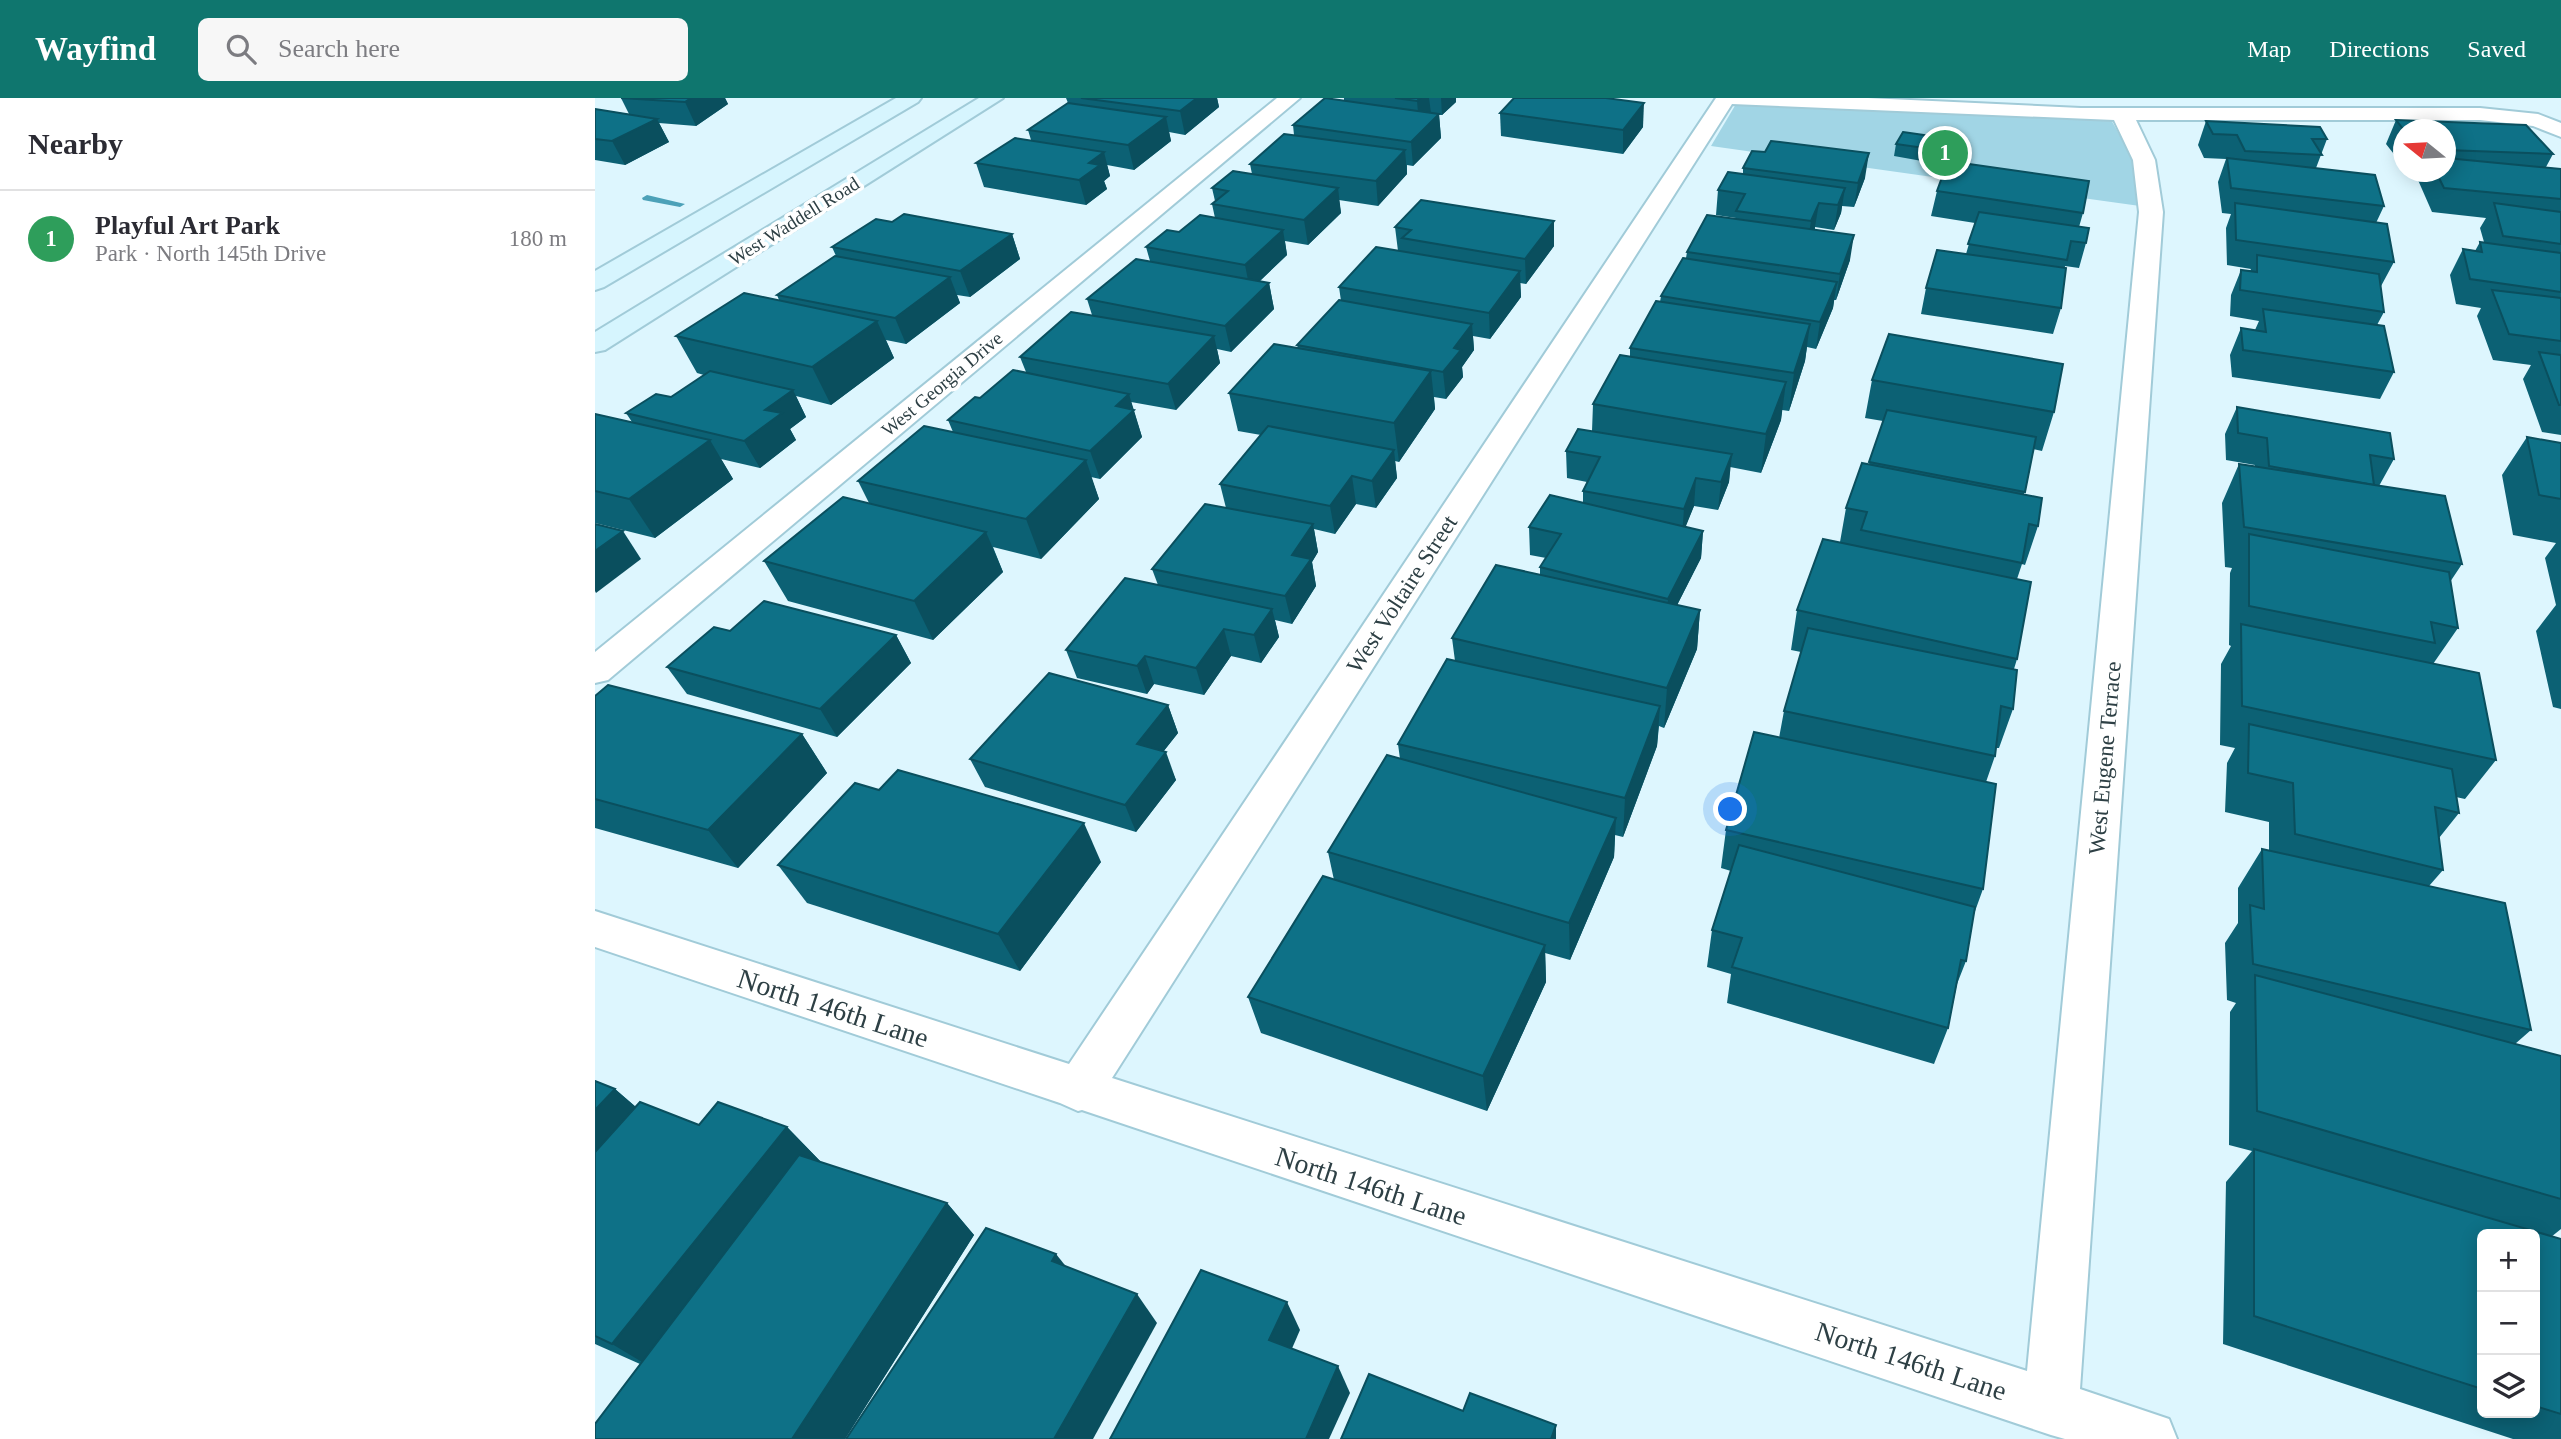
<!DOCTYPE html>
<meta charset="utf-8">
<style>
body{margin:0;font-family:Georgia,serif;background:#f7f7f7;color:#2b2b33}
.controls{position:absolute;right:21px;bottom:21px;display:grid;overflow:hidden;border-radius:10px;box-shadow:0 4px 18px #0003}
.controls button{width:63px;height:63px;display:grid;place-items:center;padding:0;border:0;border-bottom:2px solid #e1e1e2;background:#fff;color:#2b2b33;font:35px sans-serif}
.compass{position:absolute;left:1798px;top:21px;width:63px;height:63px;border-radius:50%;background:#fff;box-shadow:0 4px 18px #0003;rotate:288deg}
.you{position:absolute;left:1136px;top:712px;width:24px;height:24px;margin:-18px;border:5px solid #fff;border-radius:50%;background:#1a73e8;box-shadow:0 0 0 10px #1a73e833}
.badge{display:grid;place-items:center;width:46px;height:46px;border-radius:50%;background:#0f766e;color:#fff;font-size:23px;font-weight:700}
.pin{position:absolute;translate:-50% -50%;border:4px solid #fff;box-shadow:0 2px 7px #0006}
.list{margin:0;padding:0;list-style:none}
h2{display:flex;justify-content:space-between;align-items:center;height:91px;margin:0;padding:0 28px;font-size:30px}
h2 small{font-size:23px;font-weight:400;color:#7c7c81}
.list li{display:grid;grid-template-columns:46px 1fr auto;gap:21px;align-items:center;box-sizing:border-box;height:98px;padding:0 28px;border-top:2px solid #e1e1e2}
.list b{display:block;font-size:26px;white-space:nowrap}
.list p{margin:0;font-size:23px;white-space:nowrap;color:#7c7c81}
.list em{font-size:23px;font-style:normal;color:#7c7c81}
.icon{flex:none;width:38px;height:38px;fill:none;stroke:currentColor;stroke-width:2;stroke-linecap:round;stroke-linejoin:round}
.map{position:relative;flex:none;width:1966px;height:1341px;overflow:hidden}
header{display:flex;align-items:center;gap:42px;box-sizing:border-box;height:98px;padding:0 35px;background:#0f766e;color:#fff}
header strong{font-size:33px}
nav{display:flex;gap:38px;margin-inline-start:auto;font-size:24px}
.search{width:490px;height:63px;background:#f7f7f7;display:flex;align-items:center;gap:18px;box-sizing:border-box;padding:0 24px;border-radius:10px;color:#7c7c81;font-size:26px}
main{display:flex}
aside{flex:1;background:#fff}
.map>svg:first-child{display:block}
</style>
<header>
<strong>Wayfind</strong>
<div class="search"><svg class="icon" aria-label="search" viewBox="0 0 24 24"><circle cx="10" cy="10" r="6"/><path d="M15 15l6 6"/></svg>Search here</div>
<nav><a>Map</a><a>Directions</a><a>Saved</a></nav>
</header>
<main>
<aside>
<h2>Nearby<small></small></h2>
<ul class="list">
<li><span class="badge" style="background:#2e9e5b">1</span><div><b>Playful Art Park</b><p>Park · North 145th Drive</p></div><em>180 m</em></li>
</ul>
</aside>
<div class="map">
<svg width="1966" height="1341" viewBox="0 0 1966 1341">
<rect width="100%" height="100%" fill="#ddf6fe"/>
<!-- green -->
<path fill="#a1d5e5" d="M1141 6 1515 20 1539 62 1545 108 1116 48Z"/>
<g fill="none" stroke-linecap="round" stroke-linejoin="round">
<!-- stream -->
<path fill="#4ca1b8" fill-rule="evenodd" d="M52 97 90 106 85 109 48 102 47 100Z"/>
<!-- street casing -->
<g stroke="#a1cbd8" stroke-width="4">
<g id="street">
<path d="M682 0H705L13 582 0 585V554Z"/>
<path d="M1121 0H1273L1486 10H1885L1943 16 1966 25V39L1938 28 1885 22H1541L1560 62 1568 114 1485 1291 1574 1321 1582 1341H1470L1456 1337 487 1012 483 1013 465 1005 0 849V813L474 966ZM1137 6 1519 22 1538 62 1544 114 1432 1273 517 980Z"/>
</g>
</g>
<!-- secondary casing -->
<g stroke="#a1cbd8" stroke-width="4">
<g id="secondary">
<path d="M301 0H326L323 4 9 189 0 192V173Z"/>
<path d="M384 0H408L10 252 0 254V234Z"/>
</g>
</g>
<!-- street -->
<use href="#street" fill="#fff" fill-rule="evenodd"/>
<!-- secondary -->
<use href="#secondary" fill="#d6f5fe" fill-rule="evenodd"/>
</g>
<!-- wall -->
<g fill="#0c6174" fill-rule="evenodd">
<path d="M26 0H130L133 6 101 28 64 25 74 44 30 67 0 62V11L34 16Z"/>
<path d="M471 0H622L624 9 590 37 574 34 576 43 539 72 512 67 515 78 509 83 512 91 491 107 389 89 381 65 436 42 433 32 473 5Z"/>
<path d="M749 0H861V4L847 17H844L846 40 818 68 812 67V76L783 108 744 102 746 115 713 147 690 143 692 157 665 183 674 185 679 211 636 254 622 251 625 265 581 312 536 304 547 339 505 381 496 379 504 401 446 461 398 449 408 474 338 542 193 503 169 463 274 405 263 383 358 334 353 322 385 300 431 274 425 259 497 217 492 201 555 163 551 149 584 134 620 120 617 106 620 103 617 90 657 76 655 66 699 37 698 27 749 3Z"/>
<path d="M905 15 1048 29 1028 56 906 38Z"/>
<path d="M1801 22 1931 27 1958 56 1951 69 1966 71V337L1947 334 1928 281 1936 267 1898 262 1882 218 1886 210 1861 206 1855 177 1868 151 1880 153 1885 144H1889L1885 130 1891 120 1837 114 1823 82 1826 75H1813L1812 74H1851V32H1809V69L1791 46Z"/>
<path d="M1611 23 1732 41 1721 70 1789 108 1781 125 1799 164 1785 190 1789 214 1782 227 1799 274 1785 301 1637 279 1635 257 1646 230 1660 232 1664 223 1635 218 1636 197 1646 172 1655 173 1656 171 1632 167 1631 130 1636 116 1627 115 1623 84 1631 61 1609 60 1603 47Z"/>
<path d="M1336 38 1333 50 1327 63 1299 58 1301 46Z"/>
<path d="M1148 70 1270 80 1259 109 1247 108 1246 115 1239 132 1220 129V131L1255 162 1241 202H1239L1238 210 1221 251 1212 249 1210 263 1194 313 1187 312 1186 322 1166 375 1135 369 1134 384 1123 412 1099 408 1090 429 1108 433 1106 460 1082 507 1105 512 1102 551 1069 630 1064 628 1062 648 1028 739 1020 737 1019 759 975 862 950 855 951 884 892 1013 666 935 653 899 739 782 733 754 805 661 803 646 860 563 857 540 945 476V469L951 460 935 457 934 429 988 405V393L992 384 972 380 971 353 997 333 998 306 1035 258V250L1065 204 1066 198 1091 160 1092 154 1141 120 1121 117 1123 92 1148 76Z"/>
<path d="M1342 93 1488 115 1484 129 1491 145 1484 170 1470 168 1466 210 1458 236 1326 216 1331 190 1371 156 1380 125 1336 118Z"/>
<path d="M297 124 417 136 425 161 375 199 362 197 365 205 311 246 291 242 299 260 236 307 201 298 211 319 195 331 201 342 165 370 126 361 138 381 60 440 0 425V316L37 324 31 315 76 299 109 277 102 275 81 238 184 202 182 197 241 158 237 149Z"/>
<path d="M800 129 959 148 931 186 925 185 926 199 895 241 878 238 879 252 867 269 868 279 851 301 839 299 840 311 804 364 800 363 802 380 781 410 761 406 740 436 719 431 723 454 717 464 721 488 697 526 680 522 684 539 666 565 636 558 609 597 559 586 552 596 482 580 471 552 563 487 557 471 631 410 625 386 666 337 643 333 634 295 703 250 702 247 746 203 744 189 803 153Z"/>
<path d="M1277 282 1459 314 1447 353 1438 351 1429 396 1443 428 1430 467 1427 466 1422 481V561L1419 571 1418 611 1404 650H1401L1400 658 1391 684 1388 791 1379 816 1371 863 1362 886 1353 930 1339 966 1132 905 1136 876 1112 869 1117 832 1136 773 1126 770 1131 732 1184 640 1189 613 1206 554 1196 552 1202 512 1245 444 1251 410 1274 366 1288 323 1270 320Z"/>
<path d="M1642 309 1799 361 1784 388 1867 466 1855 484 1863 530 1838 566 1901 662 1870 701 1861 699 1864 715 1844 740 1848 772 1834 788 1936 932 1920 946 1966 958V1131L1956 1139 1966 1141V1341H1918L1628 1246 1631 1084 1657 1053 1634 1047 1635 914 1641 905 1632 902 1630 845 1643 825V790L1667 751 1674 753V724L1630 714 1632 665 1640 650 1625 647 1626 566 1636 548 1634 547 1635 475 1637 470 1630 469 1627 405 1644 366 1660 368V367L1631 362 1630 336ZM1887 1136H1940V1315H1887Z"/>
<path d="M1932 339 1966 345V611L1958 609 1941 533 1961 507 1950 460 1961 445 1918 437 1907 377Z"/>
<path d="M135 533 301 537 316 565 242 639 92 596 72 569Z"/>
<path d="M0 598 207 636 232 675 143 770 0 730Z"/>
<path d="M573 607 583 635 568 654 581 682 541 734 390 689 375 661Z"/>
<path d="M284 692 506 764 425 873 212 805 183 767Z"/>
<path d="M0 983 20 991 41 1009 104 1027 192 1029 225 1063V1064L352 1105 379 1137 250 1341 45 1266 0 1246Z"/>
</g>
<!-- shaded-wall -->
<g fill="#0a4f5e">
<path d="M96 0H130L133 6 101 28 90 4Z"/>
<path d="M602 0H622L624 9 590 37 585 13Z"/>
<path d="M825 0H834L836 15 824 26 822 3Z"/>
<path d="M846 0H861V4L847 17Z"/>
<path d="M1049 5 1048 29 1028 56V32Z"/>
<path d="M844 16 846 40 818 68 816 44Z"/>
<path d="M571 19 576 43 539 72 533 47Z"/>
<path d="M62 21 74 44 30 67 17 43Z"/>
<path d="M1336 38 1333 50 1327 63 1329 50Z"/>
<path d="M810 52 812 76 783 108 781 83Z"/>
<path d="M509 54 515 78 509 83 512 91 491 107 484 82 494 65Z"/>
<path d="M1274 55 1270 80 1259 109 1263 85Z"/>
<path d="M743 90 746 115 713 147 709 122Z"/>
<path d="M1250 90 1246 115 1239 132 1243 107Z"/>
<path d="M1224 105 1220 129 1212 148 1216 123Z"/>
<path d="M959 123V148L931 186 930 161Z"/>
<path d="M688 132 692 157 655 192 650 167Z"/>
<path d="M417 136 425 161 375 199 365 173Z"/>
<path d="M1259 137 1255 162 1241 202 1245 176Z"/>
<path d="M925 173 926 199 895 241 894 215Z"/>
<path d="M355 179 365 205 311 246 300 220Z"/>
<path d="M1242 184 1238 210 1221 251 1225 224Z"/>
<path d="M674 185 679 211 636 254 630 228Z"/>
<path d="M282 223 299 260 236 307 217 269Z"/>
<path d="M877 226 879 252 867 269 868 279 851 301 848 274 859 250Z"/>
<path d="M1215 226 1210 263 1194 313 1199 275Z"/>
<path d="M619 238 625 265 581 312 573 286Z"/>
<path d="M836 273 840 311 804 364 799 325Z"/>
<path d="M1191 284 1186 322 1166 375 1171 336Z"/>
<path d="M198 292 211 319 195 331 201 342 165 370 149 343 170 312Z"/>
<path d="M534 296 547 339 505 381 495 353 521 308Z"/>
<path d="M115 342 138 381 60 440 34 401Z"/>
<path d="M799 352 802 380 781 410 777 383Z"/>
<path d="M1137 356 1134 384 1123 412 1126 384Z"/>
<path d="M491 362 504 401 446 461 431 421Z"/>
<path d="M757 378 761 406 740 436 735 408Z"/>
<path d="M1101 380 1099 408 1087 438 1089 411Z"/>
<path d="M718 426 723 454 717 464 721 488 697 526 690 498 697 457Z"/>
<path d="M28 433 46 461 1 495 0 493V453Z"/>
<path d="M1108 433 1106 460 1071 529 1073 501Z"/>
<path d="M391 434 408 474 338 542 319 503Z"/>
<path d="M677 511 684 539 666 565 659 537Z"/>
<path d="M1105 512 1102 551 1069 630 1072 590Z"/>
<path d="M629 531 636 558 609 597 601 570Z"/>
<path d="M301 537 316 565 242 639 225 611Z"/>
<path d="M550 558 559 586 552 596 542 568Z"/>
<path d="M573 607 583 635 552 674 542 646Z"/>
<path d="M1065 608 1062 648 1028 739 1030 700Z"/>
<path d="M207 636 232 675 143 770 113 732Z"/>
<path d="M571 654 581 682 541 734 530 707Z"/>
<path d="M1021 720 1019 759 975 862 974 825Z"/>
<path d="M489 725 506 764 425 873 403 836Z"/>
<path d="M950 847 951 884 892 1013 888 978Z"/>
<path d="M20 991 59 1025 0 1092V1012Z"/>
<path d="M192 1029 225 1063 62 1273 17 1246Z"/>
<path d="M352 1105 379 1137 250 1341H197Z"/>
<path d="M461 1156 485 1186 457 1163Z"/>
<path d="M542 1196 562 1225 498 1341H459Z"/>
<path d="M692 1204 705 1232 689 1269 674 1242Z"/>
<path d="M743 1268 755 1295 734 1341H711Z"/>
<path d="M961 1327V1341H956Z"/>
</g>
<!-- building -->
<g fill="#0e7187" stroke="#0a4f5e" stroke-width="2">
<path d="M26 0H96L90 4Z"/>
<path d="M486 0H602L585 13Z"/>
<path d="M730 0 844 16 816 44 698 27Z"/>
<path d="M800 0H825L822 3Z"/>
<path d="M919 0H1011L1049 5 1028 32 905 15Z"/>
<path d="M473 5 571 19 533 47 433 32Z"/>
<path d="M0 11 62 21 17 43 0 41Z"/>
<path d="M1801 22 1931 27 1958 56 1851 52V32H1809Z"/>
<path d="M1611 23 1725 29 1732 41H1717L1727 57 1650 53 1642 37 1618 36Z"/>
<path d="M1308 34 1336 38 1329 50 1301 46Z"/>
<path d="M689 36 810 52 781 83 655 66Z"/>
<path d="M420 40 509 54 494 65 505 67 484 82 381 65Z"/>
<path d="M1176 43 1274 55 1263 85 1148 70 1157 53 1170 54Z"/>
<path d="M1632 60 1780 77 1789 108 1636 90Z"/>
<path d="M1851 60 1966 71V101L1849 90 1841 74H1851Z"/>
<path d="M1353 63 1494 83 1488 115 1342 93Z"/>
<path d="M638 73 743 90 709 122 617 106 633 93 617 90Z"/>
<path d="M1133 74 1250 90 1243 107 1224 105 1216 123 1141 113 1150 96 1123 92Z"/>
<path d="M826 102 959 123 930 161 807 140 816 132 800 129Z"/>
<path d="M1640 105 1792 126 1799 164 1641 142Z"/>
<path d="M1899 105 1966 114V146L1908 138Z"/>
<path d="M1384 114 1494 130 1491 145 1476 143 1472 162 1373 146Z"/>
<path d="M309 116 417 136 365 173 237 149 281 121 297 124Z"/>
<path d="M605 117 688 132 650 167 551 149 572 132 584 134Z"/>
<path d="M1112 117 1259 137 1245 176 1092 154Z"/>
<path d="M1885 144 1966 155V194L1875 181 1868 151 1887 154Z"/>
<path d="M781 149 925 173 894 215 744 189Z"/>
<path d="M1342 152 1471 170 1466 210 1331 190Z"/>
<path d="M1662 157 1784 176 1789 214 1645 192 1646 172 1662 174Z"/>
<path d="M240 158 355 179 300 220 182 197Z"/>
<path d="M1088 160 1242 184 1225 224 1066 198Z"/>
<path d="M541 161 674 185 630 228 492 201Z"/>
<path d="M1897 192 1966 200V243L1914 236Z"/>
<path d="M149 195 282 223 217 269 81 238Z"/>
<path d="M744 202 877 226 859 250 866 252 848 274 702 247Z"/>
<path d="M1061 203 1215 226 1199 275 1035 250Z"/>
<path d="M1668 211 1789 228 1799 274 1648 252 1646 230 1671 234Z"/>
<path d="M476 214 619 238 573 286 425 259Z"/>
<path d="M1294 236 1468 266 1459 314 1277 282Z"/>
<path d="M679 246 836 273 799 325 634 295Z"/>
<path d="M1944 254 1966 257V307H1964Z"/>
<path d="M1025 257 1191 284 1171 336 998 306Z"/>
<path d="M418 272 534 296 521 308 539 312 495 353 353 322 380 299 385 300Z"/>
<path d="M115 273 198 292 170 312 187 315 149 343 31 315 61 296 76 299Z"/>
<path d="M1642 309 1795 335 1799 361 1775 357 1779 387 1674 368 1672 340 1643 335Z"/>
<path d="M1292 312 1441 339 1430 394 1274 364Z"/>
<path d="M0 316 115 342 34 401 0 393Z"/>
<path d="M329 328 491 362 431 421 263 383Z"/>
<path d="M673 328 799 352 777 383 757 378 735 408 625 386Z"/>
<path d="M983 331 1137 356 1126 384 1101 380 1089 411 988 393 1005 359 971 353Z"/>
<path d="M1932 339 1966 345V401L1944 397Z"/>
<path d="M1267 365 1447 400 1443 428 1434 426 1427 465 1266 432 1272 414 1251 410Z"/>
<path d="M1644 366 1850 398 1867 466 1649 429Z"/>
<path d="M955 397 1108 433 1073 501 945 469 966 436 934 429Z"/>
<path d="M248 399 391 434 319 503 169 463Z"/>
<path d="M610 406 718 426 697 457 716 461 690 498 557 471Z"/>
<path d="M0 426 28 433 0 453Z"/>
<path d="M1654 436 1854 474 1863 530 1836 524 1840 545 1654 508Z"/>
<path d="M1228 441 1436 484 1422 561 1202 512Z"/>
<path d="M901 467 1105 512 1072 590 857 540Z"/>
<path d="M530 480 677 511 659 537 629 531 601 570 550 558 542 568 471 552Z"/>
<path d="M169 503 301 537 225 611 72 569 119 529 135 533Z"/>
<path d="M1646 526 1884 575 1901 662 1647 608Z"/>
<path d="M1213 530 1422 572 1418 611 1406 608 1400 658 1189 613Z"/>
<path d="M852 561 1065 608 1030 700 803 646Z"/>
<path d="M454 575 573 607 542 646 571 654 530 707 375 661Z"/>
<path d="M13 587 207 636 113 732 0 701V598Z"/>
<path d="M1654 626 1857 671 1864 715 1840 709 1848 772 1700 736 1698 685 1653 675Z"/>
<path d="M1159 634 1401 686 1388 791 1131 732Z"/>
<path d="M792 657 1021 720 974 825 733 754Z"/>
<path d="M303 672 489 725 403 836 183 767 260 685 284 692Z"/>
<path d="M1144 747 1380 809 1371 863 1366 862 1353 930 1137 869 1147 840 1117 832Z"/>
<path d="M1667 751 1910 805 1936 932 1658 866 1655 807 1669 811Z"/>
<path d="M728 778 950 847 888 978 653 899Z"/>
<path d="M1660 877 1966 958V1101L1662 1013Z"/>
<path d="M0 983 20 991 0 1012Z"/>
<path d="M45 1004 104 1027 123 1004 192 1029 17 1246 0 1238V1054Z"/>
<path d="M1659 1051 1966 1141V1316L1940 1308V1136H1887V1291L1659 1218Z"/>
<path d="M204 1057 352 1105 197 1341H0V1326Z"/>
<path d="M391 1130 461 1156 457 1163 542 1196 459 1341H251Z"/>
<path d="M606 1172 692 1204 674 1242 743 1268 711 1341H515Z"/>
<path d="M774 1276 868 1313 875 1295 961 1327 956 1341H746Z"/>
</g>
<g text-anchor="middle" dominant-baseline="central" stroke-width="7" stroke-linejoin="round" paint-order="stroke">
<!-- far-street labels -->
<g font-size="19" fill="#2e4045" stroke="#fff">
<text transform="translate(199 123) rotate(-32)">West Waddell Road</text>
<text transform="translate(347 286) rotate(-40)">West Georgia Drive</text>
</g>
<!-- street labels -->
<g font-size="23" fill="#2e4045" stroke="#fff">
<text transform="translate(807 496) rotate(-57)">West Voltaire Street</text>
<text transform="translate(1510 660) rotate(-85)">West Eugene Terrace</text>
</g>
<!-- near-street labels -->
<g font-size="28" fill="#2e4045" stroke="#fff">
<text transform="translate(238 910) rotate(18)">North 146th Lane</text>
<text transform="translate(776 1088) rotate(18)">North 146th Lane</text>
<text transform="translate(1316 1263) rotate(18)">North 146th Lane</text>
</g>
</g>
</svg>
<div class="controls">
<button>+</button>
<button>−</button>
<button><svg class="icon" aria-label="layers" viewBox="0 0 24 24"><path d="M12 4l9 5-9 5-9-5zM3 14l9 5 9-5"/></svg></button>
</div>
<svg class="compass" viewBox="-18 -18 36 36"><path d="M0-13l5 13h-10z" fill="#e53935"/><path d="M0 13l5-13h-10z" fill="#7c7c81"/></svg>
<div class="you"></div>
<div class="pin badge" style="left:1350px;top:55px;background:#2e9e5b">1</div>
</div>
</main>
